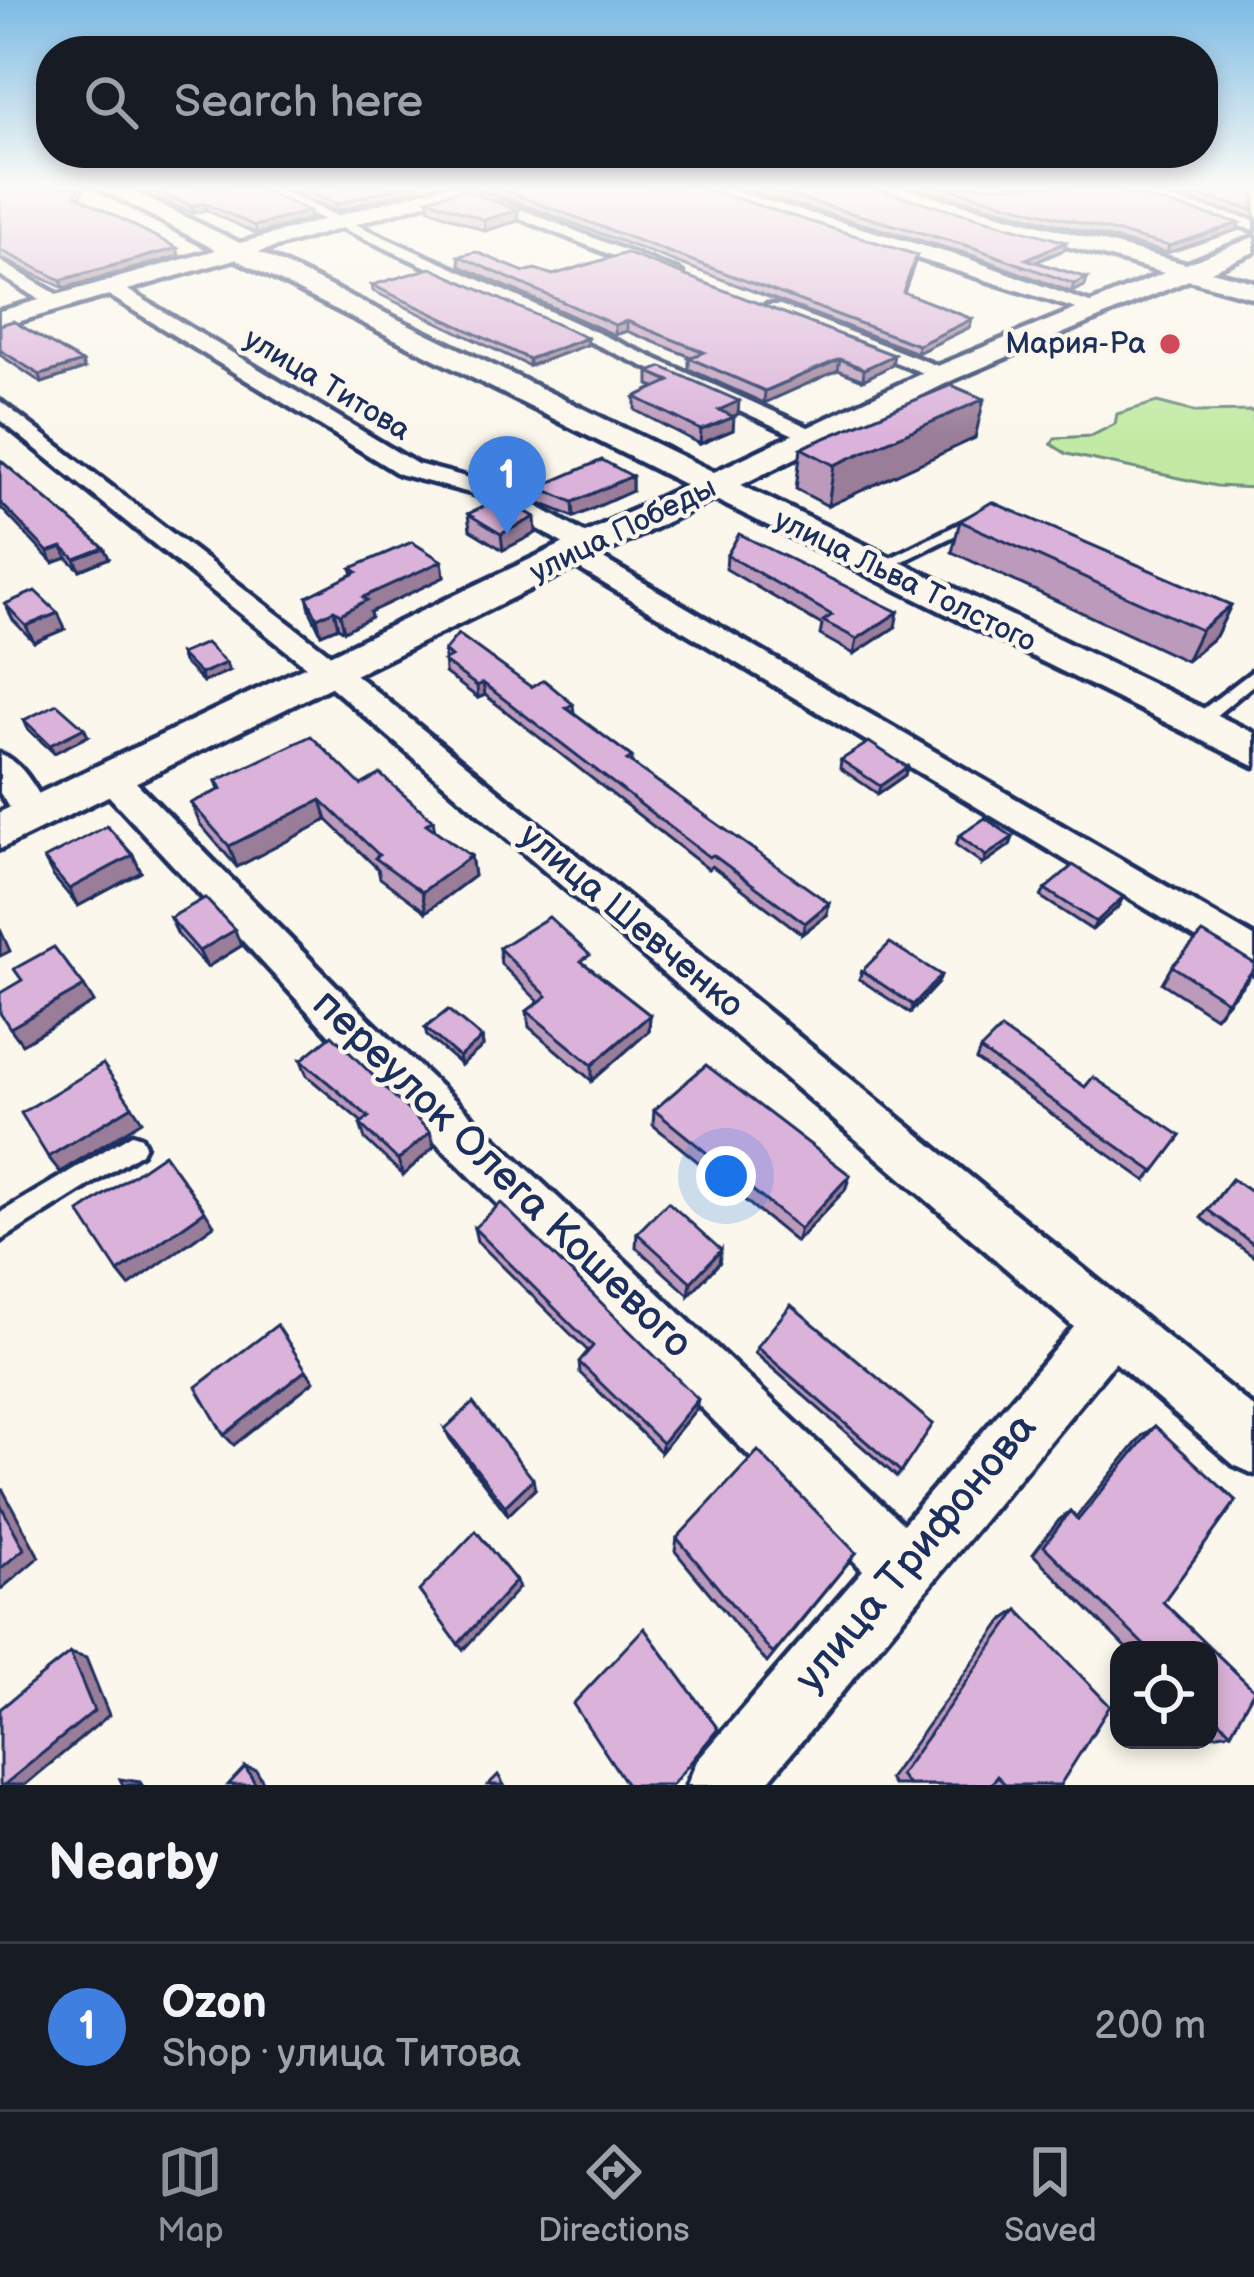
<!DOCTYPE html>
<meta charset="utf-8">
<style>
body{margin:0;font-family:"Balsamiq Sans",sans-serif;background:#20242c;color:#f1f3f6}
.controls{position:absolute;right:36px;bottom:36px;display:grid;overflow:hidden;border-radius:24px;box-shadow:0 6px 18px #0003}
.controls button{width:108px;height:108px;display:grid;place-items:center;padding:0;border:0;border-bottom:3px solid #363941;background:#171b24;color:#f1f3f6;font:60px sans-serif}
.you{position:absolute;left:726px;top:1176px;width:42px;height:42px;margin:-30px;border:9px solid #fff;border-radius:50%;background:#1a73e8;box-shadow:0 0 0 18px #1a73e833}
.badge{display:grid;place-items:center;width:78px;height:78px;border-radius:50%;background:#8c9099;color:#fff;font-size:39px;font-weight:700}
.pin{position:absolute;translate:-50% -99px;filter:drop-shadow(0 3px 6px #0008)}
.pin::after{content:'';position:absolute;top:63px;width:42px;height:36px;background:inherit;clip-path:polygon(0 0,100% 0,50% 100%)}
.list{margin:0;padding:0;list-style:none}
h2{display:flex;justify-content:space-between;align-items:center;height:156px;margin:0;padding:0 48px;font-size:51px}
h2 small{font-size:39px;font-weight:400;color:#9ea1a6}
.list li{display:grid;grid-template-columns:78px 1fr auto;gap:36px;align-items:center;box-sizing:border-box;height:168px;padding:0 48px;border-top:3px solid #363941}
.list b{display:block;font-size:45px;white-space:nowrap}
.list p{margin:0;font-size:39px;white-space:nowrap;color:#9ea1a6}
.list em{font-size:39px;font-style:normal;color:#9ea1a6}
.icon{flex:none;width:66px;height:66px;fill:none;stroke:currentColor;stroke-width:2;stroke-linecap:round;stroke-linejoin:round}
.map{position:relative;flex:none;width:1254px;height:1785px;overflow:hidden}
.search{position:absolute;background:#171b24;box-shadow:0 6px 18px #0003;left:36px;right:36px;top:36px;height:132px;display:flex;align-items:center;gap:30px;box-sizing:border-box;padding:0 42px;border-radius:48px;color:#9ea1a6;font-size:45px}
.sheet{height:324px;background:#171b24}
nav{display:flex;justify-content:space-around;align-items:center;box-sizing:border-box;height:168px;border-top:3px solid #363941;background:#171b24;font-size:33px;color:#9ea1a6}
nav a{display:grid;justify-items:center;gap:6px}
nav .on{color:#8c9099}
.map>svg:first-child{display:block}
</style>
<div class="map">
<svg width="1254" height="1785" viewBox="0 0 1254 1785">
<rect width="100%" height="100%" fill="#fbf7ec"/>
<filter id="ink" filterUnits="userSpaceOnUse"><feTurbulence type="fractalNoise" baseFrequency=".00833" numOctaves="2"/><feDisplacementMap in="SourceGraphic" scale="24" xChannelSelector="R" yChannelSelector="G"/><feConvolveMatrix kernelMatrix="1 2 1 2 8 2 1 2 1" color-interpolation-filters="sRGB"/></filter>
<g filter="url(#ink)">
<!-- green -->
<path fill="#c3eaa5" stroke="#6f8c82" stroke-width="3" d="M1157 402 1195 412 1254 411V488L1216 486 1067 454 1051 444 1055 438 1091 436 1115 424 1117 414Z"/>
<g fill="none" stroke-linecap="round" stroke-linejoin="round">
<!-- service casing -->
<g stroke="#1b2f5e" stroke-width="9">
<g id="service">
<path d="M977 515 984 519 982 522 883 571 870 568Z"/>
<path d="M1254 670V684L1202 727H1190L1187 723 1190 719Z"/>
<path d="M132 1134 141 1137 145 1145 141 1153 0 1241V1213Z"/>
</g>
</g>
<!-- minor casing -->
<g stroke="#1b2f5e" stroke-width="9">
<g id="minor">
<path d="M250 186H270L828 436 825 441H807Z"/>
<path d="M440 186H462L682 273 666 277Z"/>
<path d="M691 186H715L969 259 1109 310 1092 314Z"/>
<path d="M1091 186H1117L1254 220V230Z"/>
<path d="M0 261 65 299 68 303 51 307 0 275Z"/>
<path d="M102 283H116L417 464 503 487 597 540 601 546 593 553 1254 937V973L563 559 559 553 567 546 485 497 399 474 102 291Z"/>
<path d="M766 305H780L956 373 945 380 937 378 766 313Z"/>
<path d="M0 401 345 666 1254 1408V1474L1234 1465 1115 1362 765 1785H687L697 1761 863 1570 338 1044 97 783 91 775 97 767H121L368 1018 903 1524 1074 1327 323 680 0 420Z"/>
<path d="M0 754C23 761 39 795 51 815L46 824 33 828 20 824 0 793Z"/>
</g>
</g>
<!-- tertiary casing -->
<g stroke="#1b2f5e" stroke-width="9">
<path id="tertiary" d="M95 186H121L240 243 444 186H476L473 190 259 252 714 472 935 367 1164 273 866 190 863 186H895L1186 264 1254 237V252L1211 271 1254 282V298L1189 280 955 379 741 485 1254 733V766L714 499 0 849V812L686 485 235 259 0 327V311L216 250Z"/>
</g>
<!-- service -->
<use href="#service" fill="#fbf7ec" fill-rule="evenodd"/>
<!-- minor -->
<use href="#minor" fill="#fbf7ec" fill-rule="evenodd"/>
<!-- tertiary -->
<use href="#tertiary" fill="#fbf7ec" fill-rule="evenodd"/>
</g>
<!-- wall -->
<g fill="#bc9abb" stroke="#1b2f5e" stroke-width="3">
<path d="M0 186H85L80 198 177 248 179 256 64 288 0 258Z"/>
<path d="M126 186H252L310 219 257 234 206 210 193 213Z"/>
<path d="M280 186H418L419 188 337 211Z"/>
<path d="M490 186 915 262 904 293 972 319 970 327 917 353 490 192Z"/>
<path d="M730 186H865L1064 250 1036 262 1087 278 1085 286 1071 292 971 255Z"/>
<path d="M911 186H1100L1237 230 1167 253Z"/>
<path d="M1133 186H1254V218Z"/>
<path d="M428 199 518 221 485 231 430 209Z"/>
<path d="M459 256 524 272 553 275 892 365 863 380 838 370 764 403 689 369V358L691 357 627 331 615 335 460 266Z"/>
<path d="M372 285 587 338V345L529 366 373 291Z"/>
<path d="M0 325 84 369 42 383 0 355Z"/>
<path d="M649 372 738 414 733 416V430L700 444 635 410V397L655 387 649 385Z"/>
<path d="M975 438 828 506 796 489 801 448Z"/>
<path d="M0 460 109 558 80 570 67 558 53 563 0 507Z"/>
<path d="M632 476V491L574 517 540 503 539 487Z"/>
<path d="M468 514 536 533 503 550 470 530Z"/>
<path d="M960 521 1231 605 1216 636 1186 661 952 552Z"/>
<path d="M727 555 895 627 854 654 820 635 822 625 726 569Z"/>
<path d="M442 561 444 577 370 612 371 617 344 631 338 627 321 634 311 613 307 597 353 574 351 568Z"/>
<path d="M5 604 58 613 65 629 34 642 13 620Z"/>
<path d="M444 651 573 704 574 714 632 757V764L827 915 802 934 712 866 708 869 485 695 478 698 445 673Z"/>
<path d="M180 654 229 671 203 682 183 662Z"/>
<path d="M24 720 88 736 54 753 28 729Z"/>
<path d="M841 760 907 767 905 775 878 794 840 768Z"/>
<path d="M216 781 361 785 433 820 435 831 471 856 474 876 426 912 380 878 378 869 327 820 237 867 200 824 191 803 219 790Z"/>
<path d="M959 836 1013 837 1010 845 983 864 956 845Z"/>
<path d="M133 855 141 872 78 906 53 876 44 859Z"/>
<path d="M1045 889 1119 906 1092 930 1041 897Z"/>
<path d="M170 918 241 946 207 967 178 935Z"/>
<path d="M499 948 590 968 650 1015 649 1031 592 1081 529 1027 527 1011 539 1002 501 964Z"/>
<path d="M1172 966 1246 981 1215 1017 1162 983Z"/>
<path d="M862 971 941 975 938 983 910 1013 859 979Z"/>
<path d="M425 1028 482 1038 483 1046 461 1065 427 1036Z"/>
<path d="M980 1050 1085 1087 1181 1136 1146 1181 976 1060Z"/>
<path d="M301 1060 430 1132 434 1147 403 1175 365 1139 360 1124 362 1122 307 1076Z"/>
<path d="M654 1110 850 1175 845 1190 796 1242 653 1125Z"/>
<path d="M1232 1179 1254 1194V1257L1201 1218Z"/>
<path d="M474 1228 696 1409 661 1452 580 1373 579 1362 588 1351 477 1241Z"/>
<path d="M637 1233 719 1263 689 1295 636 1247Z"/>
<path d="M757 1347 933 1424 897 1477 755 1353Z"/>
<path d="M1155 1426 1236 1501 1163 1602 1254 1690 1231 1732 1213 1735 1209 1731V1650H1128L1033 1554 1059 1520 1070 1511 1076 1517 1142 1436Z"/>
<path d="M445 1429 535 1489 508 1515 450 1439Z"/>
<path d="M677 1538 856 1553 767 1663 675 1551Z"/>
<path d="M1018 1610 1060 1785H893L889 1779 1003 1620Z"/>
</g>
<!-- shaded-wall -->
<g fill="#997d99" stroke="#1b2f5e" stroke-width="3">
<path d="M80 186H85L78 202 75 195Z"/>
<path d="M403 186H418L419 188 337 211 336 204Z"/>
<path d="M204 203 206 210 193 213 191 206Z"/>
<path d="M518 210V221L485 231 484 220Z"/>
<path d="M309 211 310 219 257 234 255 226Z"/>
<path d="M1239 223 1237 230 1167 253 1169 246Z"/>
<path d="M1066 242 1064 250 1024 266 1026 259Z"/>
<path d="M177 248 179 256 64 288 61 280Z"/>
<path d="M1087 278 1085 286 1071 292 1074 284Z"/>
<path d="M972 319 970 327 917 353 918 345Z"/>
<path d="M627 321V331L615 335V325Z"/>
<path d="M587 338V345L529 366V359Z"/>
<path d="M894 355 892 365 863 380 864 369Z"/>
<path d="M840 359 838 370 764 403 765 391Z"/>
<path d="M82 362 84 369 42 383 40 375Z"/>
<path d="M984 399 975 438 828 506 834 465Z"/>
<path d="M739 401 738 414 718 423 719 410Z"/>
<path d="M734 417 733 430 700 444 701 430Z"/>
<path d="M632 476V491L574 517 573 502Z"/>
<path d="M535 517 536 533 503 550 501 534Z"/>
<path d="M62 547 67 558 53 563 48 552Z"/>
<path d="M104 548 109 558 80 570 75 559Z"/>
<path d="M442 561 444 577 370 612 371 617 344 631 340 614 363 597Z"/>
<path d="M1231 605 1216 636 1186 661 1201 630Z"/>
<path d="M334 610 338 627 321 634 317 618Z"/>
<path d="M898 612 895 627 854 654 857 639Z"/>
<path d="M58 613 65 629 34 642 26 626Z"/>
<path d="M226 663 229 671 203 682 200 674Z"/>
<path d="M483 683 485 695 478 698 477 686Z"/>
<path d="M84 728 88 736 54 753 50 745Z"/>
<path d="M907 767 905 775 878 794 880 786Z"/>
<path d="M321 800 327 820 237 867 229 846Z"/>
<path d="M1013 837 1010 845 983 864 986 856Z"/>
<path d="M133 855 141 872 78 906 69 889Z"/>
<path d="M471 856 474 876 426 912 422 892Z"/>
<path d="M1123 897 1119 906 1092 930 1096 922Z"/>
<path d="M829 903 827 915 802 934 805 923Z"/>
<path d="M0 929 10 951 0 956Z"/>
<path d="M235 930 241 946 207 967 199 951Z"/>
<path d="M1254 969 1246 981 1215 1017 1227 1001Z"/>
<path d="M941 975 938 983 910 1013 913 1005Z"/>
<path d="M84 986 94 1002 22 1044 10 1028Z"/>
<path d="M650 1015 649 1031 592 1081V1065Z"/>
<path d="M482 1038 483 1046 461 1065 459 1057Z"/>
<path d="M132 1106 142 1121 60 1172 48 1157Z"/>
<path d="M430 1132 434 1147 403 1175 398 1160Z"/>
<path d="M850 1175 845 1190 796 1242 800 1229Z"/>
<path d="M205 1211 214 1225 129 1286 118 1272Z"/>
<path d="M721 1250 719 1263 689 1295 691 1282Z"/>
<path d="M306 1370 314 1381 234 1445 224 1435Z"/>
<path d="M698 1399 696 1409 661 1452 662 1443Z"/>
<path d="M533 1479 535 1489 508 1515 505 1506Z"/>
<path d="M0 1488 3 1490 39 1557 0 1590Z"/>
<path d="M516 1581 519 1588 463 1650 458 1644Z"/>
<path d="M70 1653 86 1658 109 1715 25 1785H4Z"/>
<path d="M245 1767 256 1770 265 1785H256Z"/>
<path d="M120 1779 140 1782 142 1785H123Z"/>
</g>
<!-- building -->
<g fill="#dbb3da" stroke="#1b2f5e" stroke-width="3">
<path d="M0 186H80L75 195 177 248 61 280 0 250Z"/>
<path d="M141 186H252L309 211 255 226 204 203 191 206Z"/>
<path d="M294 186H403L336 204Z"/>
<path d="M492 186H697L917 255 903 292 972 319 918 345Z"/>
<path d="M755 186H865L1066 242 1026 259 1087 278 1074 284 972 247Z"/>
<path d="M939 186H1100L1239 223 1169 246Z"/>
<path d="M1161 186H1254V210Z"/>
<path d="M462 189 518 210 484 220 428 199Z"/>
<path d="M476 252 524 272 535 269 553 275 626 253 894 355 864 369 840 359 765 391 689 358 704 352 627 321 615 325 459 256Z"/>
<path d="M431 268 587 338 529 359 372 285Z"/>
<path d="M13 321 82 362 40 375 0 350V325Z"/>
<path d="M662 367 739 401 719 410 734 417 701 430 635 397 670 381 649 372Z"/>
<path d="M951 385 984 399 834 465 801 448Z"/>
<path d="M0 460 104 548 75 559 62 547 48 552 0 502Z"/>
<path d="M602 460 632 476 573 502 539 487Z"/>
<path d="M502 498 535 517 501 534 468 514Z"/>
<path d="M992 502 1231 605 1201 630 960 521Z"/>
<path d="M739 534 898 612 857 639 823 621 832 615 727 555Z"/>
<path d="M412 542 442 561 363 597 367 600 340 614 334 610 317 618 307 597 357 572 351 568Z"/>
<path d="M35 591 58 613 26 626 5 604Z"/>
<path d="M458 634 531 687 544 680 573 704 566 708 632 757 627 760 829 903 805 923 713 855 709 857 483 683 477 686 443 661 451 657 444 651Z"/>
<path d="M206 643 226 663 200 674 180 654Z"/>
<path d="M57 704 84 728 50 745 24 720Z"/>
<path d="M311 736 361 785 380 774 433 820 426 824 471 856 422 892 375 858 379 855 321 800 229 846 191 803 222 789 216 781Z"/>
<path d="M869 742 907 767 880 786 841 760Z"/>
<path d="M985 818 1013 837 986 856 959 836Z"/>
<path d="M107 826 133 855 69 889 44 859Z"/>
<path d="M1073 865 1123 897 1096 922 1045 889Z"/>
<path d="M205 898 235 930 199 951 170 918Z"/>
<path d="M549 917 590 955 581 961 650 1015 592 1065 527 1011 547 996 499 948Z"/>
<path d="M1203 933 1254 963V969L1227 1001 1172 966Z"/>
<path d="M890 943 941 975 913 1005 862 971Z"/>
<path d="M54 947 84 986 10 1028 0 1013V993L22 980 14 969Z"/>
<path d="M448 1010 482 1038 459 1057 425 1028Z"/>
<path d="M1001 1029 1085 1087 1093 1077 1181 1136 1154 1172 980 1050Z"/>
<path d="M332 1035 430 1132 398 1160 360 1124 369 1117 301 1060Z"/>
<path d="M103 1064 132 1106 48 1157 21 1113Z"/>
<path d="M706 1065 850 1175 800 1229 654 1110Z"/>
<path d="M164 1154 205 1211 118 1272 79 1212Z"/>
<path d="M1232 1179 1254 1194V1245L1208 1210Z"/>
<path d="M668 1202 721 1250 691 1282 637 1233Z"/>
<path d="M501 1203 698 1399 662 1443 579 1362 593 1346 474 1228Z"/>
<path d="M791 1305 933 1424 901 1472 757 1347Z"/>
<path d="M277 1325 306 1370 224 1435 196 1387Z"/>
<path d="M473 1403 533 1479 505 1506 445 1429Z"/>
<path d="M1155 1426 1236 1501 1163 1602 1254 1690 1231 1732 1209 1710V1650H1149L1044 1546 1070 1511 1078 1520Z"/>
<path d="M758 1451 856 1553 773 1654 677 1538Z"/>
<path d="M0 1504 24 1549 0 1569Z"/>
<path d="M476 1531 516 1581 458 1644 419 1591Z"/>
<path d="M1018 1610 1110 1706 1060 1785H1006L997 1776 991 1785H908L900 1775Z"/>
<path d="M644 1628 718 1729 672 1785H627L573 1704Z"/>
<path d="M70 1653 94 1711 4 1785H0V1709Z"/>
<path d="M245 1767 256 1785H228Z"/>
<path d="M498 1775 504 1785H488Z"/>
</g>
</g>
<!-- sky -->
<linearGradient id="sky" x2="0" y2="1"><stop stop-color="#7dbae4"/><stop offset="0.43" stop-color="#fdfbf6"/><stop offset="1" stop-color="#fdfbf6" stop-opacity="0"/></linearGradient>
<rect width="1254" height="436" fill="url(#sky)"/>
<!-- markers -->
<circle fill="#d1495b" stroke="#fbf7ec" stroke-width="4.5" cx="1170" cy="344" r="12"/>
<g text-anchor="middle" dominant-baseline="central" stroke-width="9" stroke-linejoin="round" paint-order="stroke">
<!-- far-poi labels -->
<g font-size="30" fill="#1b2f5e" stroke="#fbf7ec" text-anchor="end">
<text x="1146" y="344">Мария-Ра</text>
</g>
<!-- far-street labels -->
<g font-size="30" fill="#1b2f5e" stroke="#fbf7ec">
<text transform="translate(327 385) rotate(31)">улица Титова</text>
<text transform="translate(623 530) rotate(-26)">улица Победы</text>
<text transform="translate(905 581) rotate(26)">улица Льва Толстого</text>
</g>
<!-- street labels -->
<g font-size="36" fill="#1b2f5e" stroke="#fbf7ec">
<text transform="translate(631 921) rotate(40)">улица Шевченко</text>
</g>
<!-- near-street labels -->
<g font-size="42" fill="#1b2f5e" stroke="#fbf7ec">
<text transform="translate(502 1174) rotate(44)">переулок Олега Кошевого</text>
<text transform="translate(916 1553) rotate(-50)">улица Трифонова</text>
</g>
</g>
</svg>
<div class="controls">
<button><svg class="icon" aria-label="locate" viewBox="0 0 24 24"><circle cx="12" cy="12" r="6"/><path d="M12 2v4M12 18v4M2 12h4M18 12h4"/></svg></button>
</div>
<div class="you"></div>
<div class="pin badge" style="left:507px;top:535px;background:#3f7fe0">1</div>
<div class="search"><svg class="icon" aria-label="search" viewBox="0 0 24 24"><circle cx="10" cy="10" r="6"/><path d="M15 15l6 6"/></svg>Search here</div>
</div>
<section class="sheet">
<h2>Nearby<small></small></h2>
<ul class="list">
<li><span class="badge" style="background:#3f7fe0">1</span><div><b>Ozon</b><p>Shop · улица Титова</p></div><em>200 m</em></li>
</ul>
</section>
<nav>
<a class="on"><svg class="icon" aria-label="map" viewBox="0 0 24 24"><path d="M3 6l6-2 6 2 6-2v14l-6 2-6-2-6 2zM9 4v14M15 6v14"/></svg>Map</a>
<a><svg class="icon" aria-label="directions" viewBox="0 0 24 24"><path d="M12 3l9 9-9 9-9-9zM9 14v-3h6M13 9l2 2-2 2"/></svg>Directions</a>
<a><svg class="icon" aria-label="saved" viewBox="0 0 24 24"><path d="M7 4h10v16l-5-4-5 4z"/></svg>Saved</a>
</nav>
